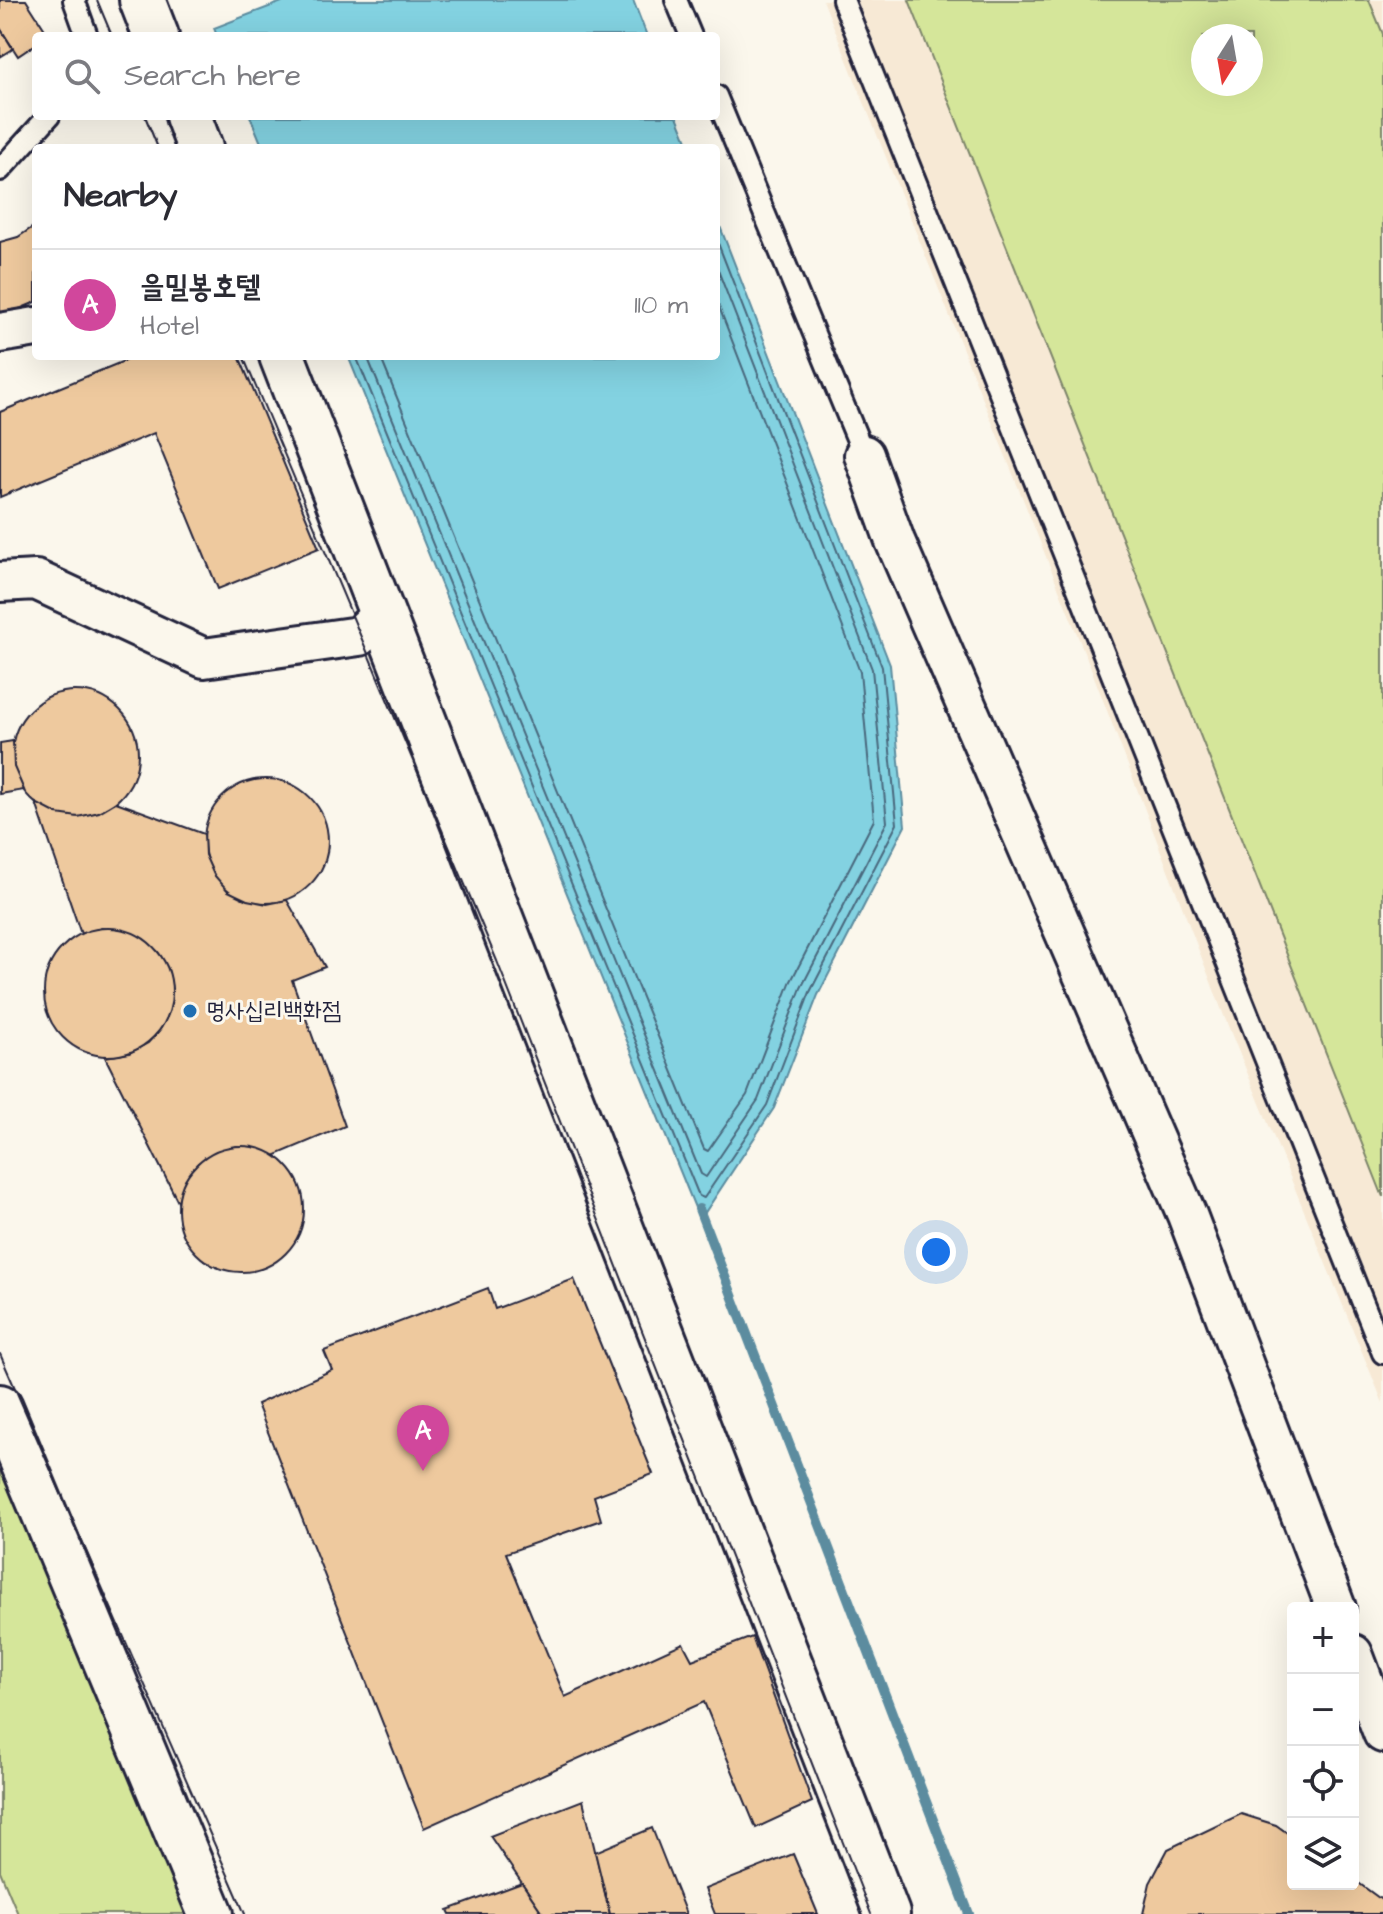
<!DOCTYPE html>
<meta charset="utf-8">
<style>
body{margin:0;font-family:"Architects Daughter","Poor Story",sans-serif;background:#f2f2f3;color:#2b2b33}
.controls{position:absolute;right:24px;bottom:24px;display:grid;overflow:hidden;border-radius:8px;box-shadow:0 8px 32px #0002}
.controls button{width:72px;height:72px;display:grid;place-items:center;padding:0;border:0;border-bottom:2px solid #e1e1e2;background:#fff;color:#2b2b33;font:40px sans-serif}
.compass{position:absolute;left:1191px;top:24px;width:72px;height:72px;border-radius:50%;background:#fff;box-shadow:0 8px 32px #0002;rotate:191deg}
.you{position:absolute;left:936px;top:1252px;width:28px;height:28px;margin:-20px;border:6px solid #fff;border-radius:50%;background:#1a73e8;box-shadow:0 0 0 12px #1a73e833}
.badge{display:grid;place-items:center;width:52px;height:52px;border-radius:50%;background:#1f6fb2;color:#fff;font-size:26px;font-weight:700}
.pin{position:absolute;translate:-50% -66px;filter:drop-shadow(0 2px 4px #0008)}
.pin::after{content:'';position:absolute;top:42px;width:28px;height:24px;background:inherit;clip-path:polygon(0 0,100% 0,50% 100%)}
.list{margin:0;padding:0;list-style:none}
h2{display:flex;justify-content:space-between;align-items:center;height:104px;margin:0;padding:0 32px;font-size:34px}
h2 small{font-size:26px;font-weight:400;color:#7c7c81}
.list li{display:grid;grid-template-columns:52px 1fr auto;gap:24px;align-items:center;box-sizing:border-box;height:112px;padding:0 32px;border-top:2px solid #e1e1e2}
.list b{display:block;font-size:30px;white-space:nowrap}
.list p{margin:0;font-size:26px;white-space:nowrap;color:#7c7c81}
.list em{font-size:26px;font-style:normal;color:#7c7c81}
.icon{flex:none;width:44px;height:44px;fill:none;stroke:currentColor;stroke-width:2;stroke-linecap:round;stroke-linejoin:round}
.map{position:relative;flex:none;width:1383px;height:1914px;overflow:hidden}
.search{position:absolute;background:#fff;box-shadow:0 8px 32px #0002;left:32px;top:32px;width:688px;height:88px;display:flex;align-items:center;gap:20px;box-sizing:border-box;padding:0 28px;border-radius:8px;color:#7c7c81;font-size:30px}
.panel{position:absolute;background:#fff;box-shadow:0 8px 32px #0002;left:32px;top:144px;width:688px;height:216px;border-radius:8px}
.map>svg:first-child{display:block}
</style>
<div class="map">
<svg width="1383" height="1914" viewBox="0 0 1383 1914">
<rect width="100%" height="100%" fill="#fbf7ec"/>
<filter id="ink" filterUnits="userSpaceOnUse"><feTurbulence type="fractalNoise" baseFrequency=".0125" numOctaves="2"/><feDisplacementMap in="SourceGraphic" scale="16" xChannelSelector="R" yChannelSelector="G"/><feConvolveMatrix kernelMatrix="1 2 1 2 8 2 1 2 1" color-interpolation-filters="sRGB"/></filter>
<g filter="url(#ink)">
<!-- built -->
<path fill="#f7e9d5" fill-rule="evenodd" d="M823 0H1383V1403L1224 1016 1093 674ZM1203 36H1251V84H1203Z"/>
<!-- green -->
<g fill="#d5e69a" stroke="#7c846a" stroke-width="2" fill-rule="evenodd">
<path d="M909 0H1369L1383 34V1197ZM1203 36H1251V84H1203Z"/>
<path d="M0 1413 207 1914H18L0 1871Z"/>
</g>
<!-- water -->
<g fill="#83d2e1" stroke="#5c8c9f" stroke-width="2">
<path d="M287 0H633L647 36H217L214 28Z"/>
<path d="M250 116H677L690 148H263Z"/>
<path d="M716 216 890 665 905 826 818 995 774 1108 700 1220 348 356H716Z"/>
</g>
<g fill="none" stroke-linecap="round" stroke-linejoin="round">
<!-- shore -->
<g stroke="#49687d" stroke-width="2">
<path d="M356 356 699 1196 704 1198 767 1105 810 992 897 824 882 667 716 238"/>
<path d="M367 356 701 1174 706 1177 758 1100 801 988 887 822 872 669 716 265"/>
<path d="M380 356 704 1149 708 1151 747 1095 790 983 874 820 860 672 716 299"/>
</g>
<!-- stream -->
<path stroke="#5c8c9f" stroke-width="10" d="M699 1209 969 1914"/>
</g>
<!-- building -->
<g fill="#eec99e" stroke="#22223b" stroke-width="2">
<path d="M0 0H26L49 36H36V44L18 56 0 28Z"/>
<path d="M0 28 13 49 0 57Z"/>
<path d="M36 225V302L0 317V242L18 237Z"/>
<path d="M136 356H239L319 548 218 589 154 433 0 497V412Z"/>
<circle cx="75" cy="754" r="63"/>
<path d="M13 741 14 767 24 790 0 794V743Z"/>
<circle cx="266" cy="841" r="62"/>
<path d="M116 802 204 834 205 855 214 875 228 891 247 900 267 904 287 900 325 967 292 980 345 1126 274 1156 258 1149 237 1146 217 1151 198 1163 185 1180 178 1202 105 1057 129 1053 148 1043 161 1028 170 1010 172 989 168 969 158 952 142 938 123 930 102 928 81 934 36 803 57 814 78 817 99 812Z"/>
<circle cx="108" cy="992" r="64"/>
<circle cx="241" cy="1209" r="63"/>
<path d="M574 1279 653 1474 594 1496 601 1520 506 1553 565 1697 683 1643 692 1660 752 1637 812 1802 756 1828 704 1702 424 1828 257 1404 332 1370 324 1351 488 1288 495 1309Z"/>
<path d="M583 1800 610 1914H543L490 1836Z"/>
<path d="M1241 1814 1276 1825 1293 1837V1884H1353V1879L1383 1901V1914H1143L1150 1883 1168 1849Z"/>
<path d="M652 1828 686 1914H610L595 1852Z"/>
<path d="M793 1854 818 1914H715L705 1889Z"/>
<path d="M522 1883 543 1914H450L448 1910Z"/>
</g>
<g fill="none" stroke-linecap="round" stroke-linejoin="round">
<!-- service casing -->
<g stroke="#22223b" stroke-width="26">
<g id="service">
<path d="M74 0 87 36"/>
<path d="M676 0 691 36"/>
<path d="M843 0 1383 1353"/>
<path d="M716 96 864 455"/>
<path d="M0 170 49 116"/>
</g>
</g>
<!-- minor casing -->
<g stroke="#22223b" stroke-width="44">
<g id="minor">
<path d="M0 333 36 327"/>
<path d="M864 455 895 541 1187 1215 1336 1608"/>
<path d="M0 582 36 580 204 658 359 636 383 613"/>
<path d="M1353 1654 1383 1733"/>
</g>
</g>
<!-- tertiary casing -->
<g stroke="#22223b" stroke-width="50">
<g id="tertiary">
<path d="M142 0 156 36"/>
<path d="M188 116 200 148"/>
<path d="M282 356 887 1914"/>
<path d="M0 1407 211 1914"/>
</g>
</g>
<!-- service -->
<use href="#service" stroke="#fbf7ec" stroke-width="20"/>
<!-- minor -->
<use href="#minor" stroke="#fbf7ec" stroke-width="38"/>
<!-- tertiary -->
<use href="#tertiary" stroke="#fbf7ec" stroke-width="44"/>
<!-- tram -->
<g stroke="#22223b" stroke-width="2">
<path d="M97 0 112 36"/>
<path d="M145 116 158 148"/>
<path d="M243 356 497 961 871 1914"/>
<path d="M0 1354 245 1914"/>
</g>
</g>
</g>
<!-- markers -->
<circle fill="#1f6fb2" stroke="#fbf7ec" stroke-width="3" cx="190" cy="1011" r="8"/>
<g text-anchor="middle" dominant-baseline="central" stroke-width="6" stroke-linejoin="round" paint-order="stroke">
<!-- poi labels -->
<g font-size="24" fill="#22223b" stroke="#fbf7ec" text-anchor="start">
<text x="206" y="1011">명사십리백화점</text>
</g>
</g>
</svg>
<div class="controls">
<button>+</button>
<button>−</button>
<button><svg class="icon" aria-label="locate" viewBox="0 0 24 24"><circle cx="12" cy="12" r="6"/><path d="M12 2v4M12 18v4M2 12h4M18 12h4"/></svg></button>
<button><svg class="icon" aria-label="layers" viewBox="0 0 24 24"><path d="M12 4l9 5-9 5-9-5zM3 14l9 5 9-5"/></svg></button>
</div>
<svg class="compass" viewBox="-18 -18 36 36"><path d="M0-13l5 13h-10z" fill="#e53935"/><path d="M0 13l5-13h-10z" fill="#7c7c81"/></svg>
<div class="you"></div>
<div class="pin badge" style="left:423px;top:1471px;background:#d1479c">A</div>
<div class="search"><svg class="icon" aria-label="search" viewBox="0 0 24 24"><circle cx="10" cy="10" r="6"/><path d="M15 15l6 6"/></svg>Search here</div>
<section class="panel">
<h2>Nearby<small></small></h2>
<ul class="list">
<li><span class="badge" style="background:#d1479c">A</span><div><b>을밀봉호텔</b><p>Hotel</p></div><em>110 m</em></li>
</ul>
</section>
</div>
